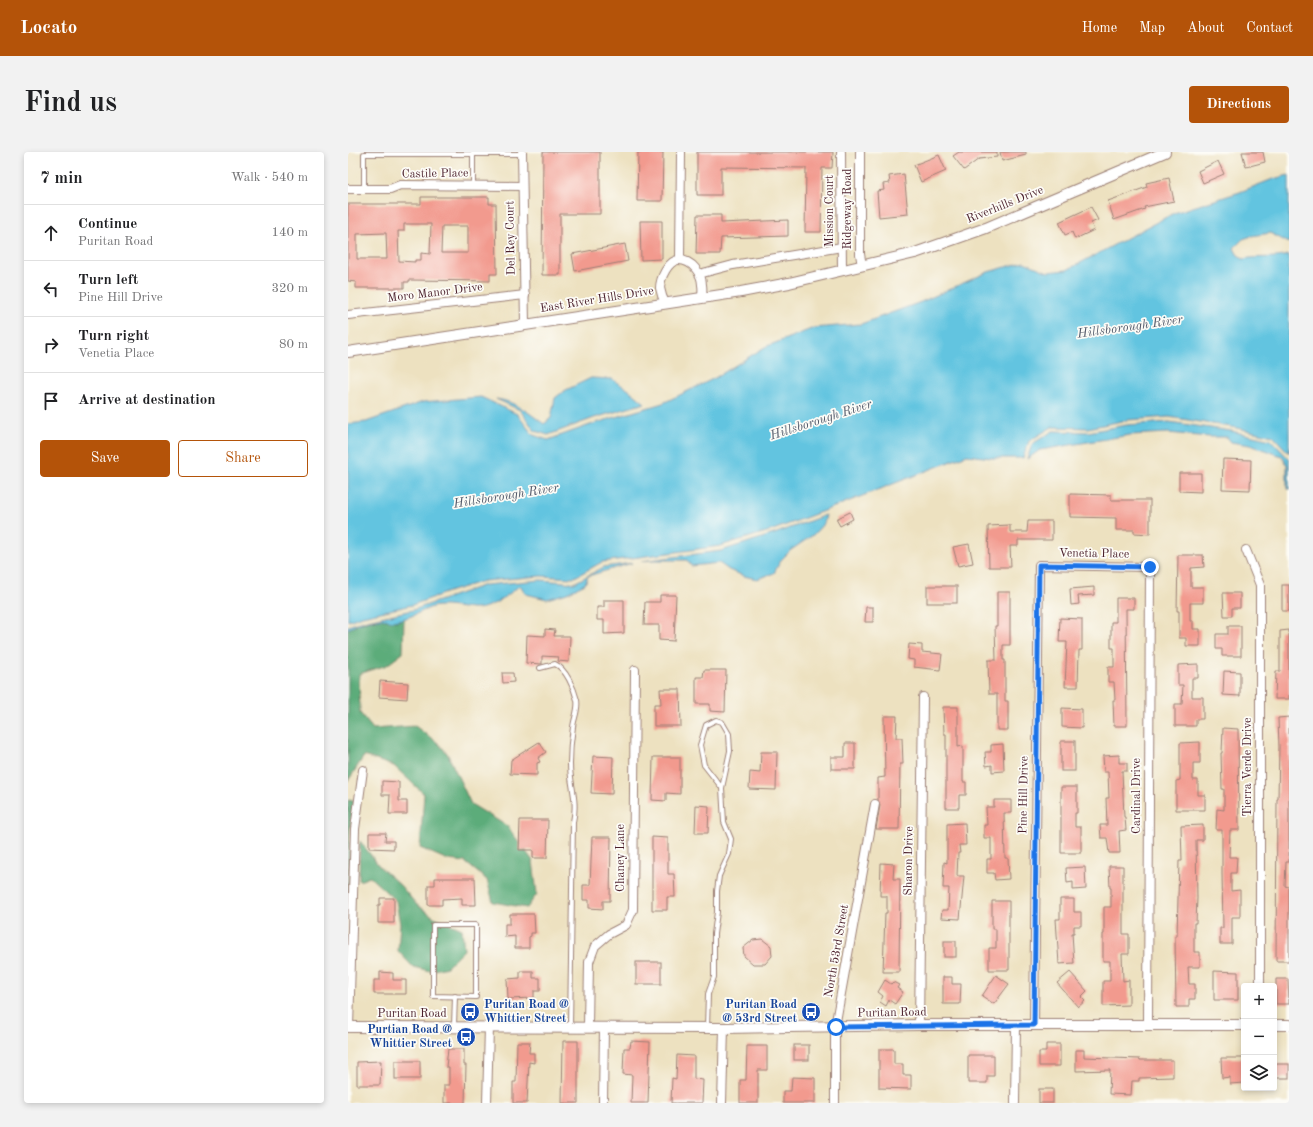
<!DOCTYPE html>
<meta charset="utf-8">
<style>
body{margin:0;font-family:"Old Standard TT",serif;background:#f2f2f2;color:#202124}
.controls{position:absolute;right:12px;bottom:12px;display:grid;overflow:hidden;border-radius:4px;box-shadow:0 2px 6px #0003}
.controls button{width:36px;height:36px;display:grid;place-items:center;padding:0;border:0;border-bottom:1px solid #e0e0e0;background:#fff;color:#202124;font:20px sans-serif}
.stop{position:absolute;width:12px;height:12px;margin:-9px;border:3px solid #1a73e8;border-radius:50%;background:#fff}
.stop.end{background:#1a73e8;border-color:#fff;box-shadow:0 1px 4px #0008}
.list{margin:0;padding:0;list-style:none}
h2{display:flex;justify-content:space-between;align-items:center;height:52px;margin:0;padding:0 16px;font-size:17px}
h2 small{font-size:13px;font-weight:400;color:#757577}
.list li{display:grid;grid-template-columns:26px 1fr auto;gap:12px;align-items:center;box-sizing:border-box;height:56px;padding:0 16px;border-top:1px solid #e0e0e0}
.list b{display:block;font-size:15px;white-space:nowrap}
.list p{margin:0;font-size:13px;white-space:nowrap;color:#757577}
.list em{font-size:13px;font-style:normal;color:#757577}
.actions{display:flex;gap:8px;padding:12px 16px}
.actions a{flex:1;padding:9px 0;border:1px solid #b45309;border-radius:4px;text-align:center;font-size:14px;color:#b45309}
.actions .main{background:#b45309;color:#fff}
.icon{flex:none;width:22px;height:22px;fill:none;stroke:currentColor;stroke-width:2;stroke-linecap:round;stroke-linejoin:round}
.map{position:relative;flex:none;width:941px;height:951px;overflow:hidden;border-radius:4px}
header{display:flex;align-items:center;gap:24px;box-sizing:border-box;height:56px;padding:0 20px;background:#b45309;color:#fff}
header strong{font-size:19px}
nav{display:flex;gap:22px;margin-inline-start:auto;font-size:14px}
.intro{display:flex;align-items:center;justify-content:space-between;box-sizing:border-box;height:96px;padding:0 24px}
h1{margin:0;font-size:28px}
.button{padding:10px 18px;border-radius:4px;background:#b45309;color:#fff;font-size:14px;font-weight:700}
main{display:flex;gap:24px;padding:0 24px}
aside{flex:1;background:#fff;border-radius:4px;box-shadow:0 2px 6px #0003}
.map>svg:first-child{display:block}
</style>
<header>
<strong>Locato</strong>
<nav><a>Home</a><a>Map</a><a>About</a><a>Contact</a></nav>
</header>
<div class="intro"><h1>Find us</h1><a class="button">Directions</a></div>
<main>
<aside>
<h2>7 min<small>Walk · 540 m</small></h2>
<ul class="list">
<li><svg class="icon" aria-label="ahead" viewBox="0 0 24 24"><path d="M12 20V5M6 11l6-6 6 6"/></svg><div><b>Continue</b><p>Puritan Road</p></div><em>140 m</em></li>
<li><svg class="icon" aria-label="left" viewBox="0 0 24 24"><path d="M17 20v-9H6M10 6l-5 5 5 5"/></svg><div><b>Turn left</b><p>Pine Hill Drive</p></div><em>320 m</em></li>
<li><svg class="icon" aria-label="right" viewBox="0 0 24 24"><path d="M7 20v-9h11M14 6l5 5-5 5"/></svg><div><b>Turn right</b><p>Venetia Place</p></div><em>80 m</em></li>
<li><svg class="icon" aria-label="arrive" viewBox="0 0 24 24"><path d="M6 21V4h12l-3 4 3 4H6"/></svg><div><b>Arrive at destination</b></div></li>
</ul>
<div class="actions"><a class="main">Save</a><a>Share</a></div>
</aside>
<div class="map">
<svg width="941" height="951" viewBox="0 0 941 951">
<rect width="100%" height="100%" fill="#fdfcf7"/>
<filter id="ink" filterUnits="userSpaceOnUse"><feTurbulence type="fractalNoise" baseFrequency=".025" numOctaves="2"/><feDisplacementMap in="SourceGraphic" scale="8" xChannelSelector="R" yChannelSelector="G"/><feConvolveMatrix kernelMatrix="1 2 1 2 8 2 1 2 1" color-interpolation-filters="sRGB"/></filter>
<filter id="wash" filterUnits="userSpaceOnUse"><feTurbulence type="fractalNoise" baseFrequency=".012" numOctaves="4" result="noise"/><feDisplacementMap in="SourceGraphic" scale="16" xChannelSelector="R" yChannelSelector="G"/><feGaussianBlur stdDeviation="0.9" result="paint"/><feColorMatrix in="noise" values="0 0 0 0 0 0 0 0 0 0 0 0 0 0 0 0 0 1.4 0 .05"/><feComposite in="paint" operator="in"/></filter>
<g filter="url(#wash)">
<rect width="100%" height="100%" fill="#ede1c0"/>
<!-- forest -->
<g fill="#5bac7a" stroke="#526652">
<path d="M32 467 48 469 56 467 55 501 39 513 11 522 12 561 25 577 67 574 90 591 99 601 123 652 159 674 185 709 189 742 179 756 145 750 139 728 117 710 100 708 72 696 76 642 46 614 16 604 0 629V477L14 471Z"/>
<path d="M0 648 6 649 2 676 0 750Z"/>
<path d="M12 689 32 715 52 733 69 753 86 765 114 777 116 798 99 815 82 819 65 815 50 799 52 772 48 749 22 725 11 729Z"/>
</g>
<!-- water -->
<g fill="#62c4e0" stroke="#567286">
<path d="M941 23V91L922 81 904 84 895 87 886 96 889 102 895 107C910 104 926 107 941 103V301L925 284 884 275 821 265 779 268 740 276 704 275 681 289 675 306H644L619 303 486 355 425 378 372 394 254 410 225 426 193 424 136 429 103 439 64 453 14 464 0 469V272L18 270 75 250 133 245 169 262 185 283 200 288 248 271 315 251 367 226 417 195 466 176 513 172 573 150 640 120 676 110 700 120 719 118 826 61 892 40 925 27Z"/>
<path d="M243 226 264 227 281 238 297 251 246 266 200 283 187 279 172 258 148 247C167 249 181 261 196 272L203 266 207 246 216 239Z"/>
<path d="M821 270 883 279 923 288 941 307V337H939V313L934 304 902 293 883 290 879 285H862L820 281 782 283 692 298 679 307 684 292 705 279 740 280 779 273Z"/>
<path d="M478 363 476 371 465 383 443 398 433 408 426 421 409 427 396 424 381 418 371 411 343 414 339 408H305L293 409 373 399 426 382Z"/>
<path d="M284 411 240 424 237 432 219 441 199 447 178 442 172 433C159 444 142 458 124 457 112 456 96 452 84 455 73 459 62 466 50 468 44 470 38 467 32 467 21 467 10 472 0 477V474L15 469 65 458 137 433 193 428 226 431 256 415Z"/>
</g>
<g id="blocks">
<!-- building -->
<g fill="#f29a8e" fill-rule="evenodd">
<path d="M195 0H252V62H212V123H194Z"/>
<path d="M290 0H315L314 49H289Z"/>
<path d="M349 0H485L484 16H474L473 80H457L458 16 373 15V43H349Z"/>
<path d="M611 0H649V5L631 7 616 18 605 4Z"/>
<path d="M652 0H678V3L654 9Z"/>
<path d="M894 0H915L917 10 898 15Z"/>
<path d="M591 3 598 19 573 30 566 13Z"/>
<path d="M870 9 876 22 855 31 850 19Z"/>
<path d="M556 22 560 62 531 65 529 39 536 38 535 32 542 31 541 24Z"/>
<path d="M821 26 826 49 796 55 797 57 766 68 760 49 799 35 798 31Z"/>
<path d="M73 45H141V52H148L149 122H142V129L61 128V130H56V136H8V130L0 129V52H73ZM56 72H83L82 102 73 101V108H67V110L51 109 50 79H56ZM94 74H120V101H93ZM38 81 39 107H9V82Z"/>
<path d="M743 55 750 68 743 71 746 78 727 87 724 80 717 83 711 70Z"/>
<path d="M349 63H373V71L440 68V84L373 86 372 102H348Z"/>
<path d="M292 69H314V107L293 108Z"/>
<path d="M277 92 280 109 227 119 224 102Z"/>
<path d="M875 307 903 308 902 338 874 337Z"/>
<path d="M831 321H853V340L831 339Z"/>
<path d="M722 342 763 343V348H802V382L786 381V378H768V366L722 365Z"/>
<path d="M502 360 505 367 492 374 488 367Z"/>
<path d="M680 369H704V388H670V394H662L663 415H641L640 374 662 373V380H679Z"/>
<path d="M621 392 625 411 610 414 605 395Z"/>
<path d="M830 403H855L856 415 843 416V435H855V451H842V469H845V477H852V494H838V486H831V459H829Z"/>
<rect x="934" y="433" width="7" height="26"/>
<rect x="579" y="434" width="30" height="17"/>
<path d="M746 435V443L730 444 731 452 723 453 722 437Z"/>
<path d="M649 440H662V493H655V508H657V549H660V578H649V542H641L640 508H648L647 474H649Z"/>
<path d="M875 441H892V456H884V464H876Z"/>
<path d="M312 443H328L326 489 311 488V473H296L297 450H312Z"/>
<path d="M768 446H786V457H778L779 574H766L765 548H767L766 530H760V515H766V496H763V470H768Z"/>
<path d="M256 448H276V481L256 482V468H249V455H256Z"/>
<path d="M518 455H525V470H517Z"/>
<path d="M712 466 734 467V498H731L730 535H717L719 490H711Z"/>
<path d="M880 474H893V504H874V497H868V482H880Z"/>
<path d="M197 477 207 478 206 484H222L221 510 210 509 211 505 194 504V512L178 511 179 483 197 484Z"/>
<path d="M941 478V547H927L928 519H932V479Z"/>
<path d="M561 492 574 493V500L594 502 592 518 566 515V508L560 507Z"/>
<path d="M850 512V526H844V545H855V567H848V574H827V552H834L835 533H830V513Z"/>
<path d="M356 518H378L377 560 362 559V552H348V525H355Z"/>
<path d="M876 519 892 520V544L875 543Z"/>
<path d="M154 521H165L166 530 155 531Z"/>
<path d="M32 529 60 531 59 547 31 545Z"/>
<path d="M312 537H332L333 574H306V552H313Z"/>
<path d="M595 555H610V595L615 594V630H618V643H611V656H598V582H596Z"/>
<path d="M714 556 734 557V576L714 575Z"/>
<path d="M536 564H549L548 586H554L555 612H552L551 677H528L532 653 530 648V626L537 625Z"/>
<path d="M941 565V710H938L937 734 941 735V809H928L929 647H930L931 595 930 566Z"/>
<path d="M875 576 890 577 891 678H882L881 705H889L888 721H883V739L892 738V765H884V792H872V776H875L874 721V678H868L869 657 876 658V637H874L873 601H874Z"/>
<rect x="713" y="589" width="14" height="30"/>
<path d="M191 590 198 600 190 606 192 610 189 611V623L162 622 163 608Z"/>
<path d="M852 590V611H845V628H850V643H857V658H828V629L832 628V591Z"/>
<path d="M497 591H507V617H483V605H497Z"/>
<path d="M655 592 656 619 644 620V613L638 614 637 600H643V593Z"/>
<path d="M413 600H429L428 638 401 637 402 620 412 621Z"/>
<path d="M771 603V611H779V619H774L776 665H777L778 678 771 679 772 701H761L759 686H753L752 673H759L758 646H761L760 620H756L755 604Z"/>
<path d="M245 604 265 605 264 642 243 641Z"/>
<path d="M305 605H332V642L318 641V649L304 648Z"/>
<path d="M34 629 51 630V649H59V662H41L42 643H34Z"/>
<path d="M713 635H729V661H727V675H733V701H713Z"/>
<path d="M646 648H663V661H656L657 706H660L661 727 647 728 646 721H639V707H643V686H636V673H639L638 655H646Z"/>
<path d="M348 653 361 654 360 681H347Z"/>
<path d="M172 668H200L199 706H185V698H171Z"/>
<path d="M617 671 618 693H611L612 701H610L609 724H616L612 767 593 766 594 758H600L601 736H595L596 710 599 711V672Z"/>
<path d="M855 673V688H848L849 746 848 771H846V800H852V815H840L841 832H847V847H841V855H828L827 784H829L831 709H834L833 674Z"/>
<path d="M21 681H38L37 689H46V697L21 696Z"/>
<path d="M244 685H263L262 749H255V757L241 756V748H235V733H242Z"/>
<path d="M304 685 320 686V722H326L327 745H319V758H304Z"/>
<path d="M533 711 546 712 545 727H552L551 820H535L537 761H539V744H532Z"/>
<path d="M761 714H775V782H781V802H774L775 829 781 828V853L755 854V829H762V809H755V782H756V755H763V736H762Z"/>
<path d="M737 715 738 737 725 738V730L719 731 718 716Z"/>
<path d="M87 726H127L128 753H114V746L94 747V753H80V733H87Z"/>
<path d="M32 746H46V771H30V753H32Z"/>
<path d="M712 747H726V760H733V774H726V781H724L726 811 711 812 708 767H712Z"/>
<path d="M644 749H661V818H641V796H648V777H644Z"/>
<path d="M162 762H186L187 781H183V784L181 785V796H167V784L157 785V772H162Z"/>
<path d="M414 787 423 794 424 804 417 812H405L396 804 395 796 405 788Z"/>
<rect x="596" y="789" width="12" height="16"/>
<rect x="288" y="810" width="25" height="22"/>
<path d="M172 819H185V826H192V839H186V846L160 847 159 827 172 826Z"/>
<path d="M866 819 890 820V848H866Z"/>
<path d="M32 820 45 821V828H58V842H26V828H32Z"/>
<path d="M722 820 739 839 733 845 737 849 730 855 709 831Z"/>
<path d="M648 823 661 832 646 852 634 844Z"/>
<path d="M595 825H604V832H613L612 852H595Z"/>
<path d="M928 827H940L941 852H928Z"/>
<path d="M537 828 543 832 545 830 551 833 549 836 555 840 547 852 541 848 538 854 532 850 535 844 530 840Z"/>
<path d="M215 889H230V951H214Z"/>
<path d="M283 889 302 890 300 951H283L284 923 275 922 276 896H282Z"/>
<path d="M169 890H182L181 901H186V911L181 910 179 951H165V930H168Z"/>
<path d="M698 892H712V914H691V900H698Z"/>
<rect x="446" y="893" width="15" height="15"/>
<path d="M399 894H419V918H410V951H392V928H398Z"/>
<path d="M100 897H116V913H118L117 951H96V933H101V915H98Z"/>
<path d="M531 897H546V912H555V923H563V937L531 936Z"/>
<path d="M728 898H736V905L792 907V908H825V925L791 926V929H784L783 943 761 942 762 918 728 919Z"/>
<path d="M329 903 346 904V927L355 928 354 951H323L324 926 328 927Z"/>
<path d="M620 903H646V924H639V931H620Z"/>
<path d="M873 906H896V931L882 932V925L874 926Z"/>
<path d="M33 909 32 933H9V910Z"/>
<rect x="47" y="909" width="25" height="18"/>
<rect x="926" y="912" width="15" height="14"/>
<path d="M444 925 467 926V951H435V939H443Z"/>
<rect x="691" y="937" width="14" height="14"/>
</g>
</g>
</g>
<g filter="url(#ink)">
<use href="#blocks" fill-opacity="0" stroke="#9c8076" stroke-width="1"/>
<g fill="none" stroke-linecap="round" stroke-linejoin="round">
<!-- service casing -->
<g stroke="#9c8076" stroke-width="6">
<g id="service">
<path d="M125 34V1"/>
<path d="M16 37V2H174"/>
<path d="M192 516 207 512C218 517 226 536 229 548 231 557 226 566 225 575 223 587 222 600 222 612 222 634 230 647 225 670L222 875"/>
<path d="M85 773H128V845L85 844Z"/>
<path d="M106 874 107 844"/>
<path d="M359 876 360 842 366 825V782L369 760V739L371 724 381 702 383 687 376 670 374 636 356 613 352 593 358 573 368 568 374 570 381 582 382 599 374 636"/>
</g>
</g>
<!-- minor casing -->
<g stroke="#9c8076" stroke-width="10">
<g id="minor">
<path d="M174 0 177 172"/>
<path d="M493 0 494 119"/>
<path d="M512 0V102L514 114"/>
<path d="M0 37H42L52 33 174 34"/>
<path d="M332 108 333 0"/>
<path d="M351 122 385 113 494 95"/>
<path d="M317 151C315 147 313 141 312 136 312 127 320 108 331 108 344 108 354 122 354 133 355 137 354 142 354 146"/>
<path d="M0 163 177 143"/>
<path d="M898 398 912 433V834"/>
<path d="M571 873 575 545"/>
<path d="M686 873 691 413 802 415 800 873"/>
<path d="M1 875 7 677 15 618"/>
<path d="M240 875 241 810 247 794 261 782 278 773 285 758 287 518"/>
<path d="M139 951 141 875"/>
<path d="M255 951 256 875"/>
<path d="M374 951 376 876"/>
<path d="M487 951V875L527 652"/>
<path d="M667 951 668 873"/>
</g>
</g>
<!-- tertiary casing -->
<g stroke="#9c8076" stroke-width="12">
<g id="tertiary">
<path d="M0 200 393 140 441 131 567 101 638 76 817 0"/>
<path d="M926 873H941"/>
<path d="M0 875 376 876 571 873H896"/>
</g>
</g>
<!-- service -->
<use href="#service" stroke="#fff" stroke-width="4"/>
<!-- minor -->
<use href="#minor" stroke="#fff" stroke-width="8"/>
<!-- tertiary -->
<use href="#tertiary" stroke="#fff" stroke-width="10"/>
</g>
</g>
<g fill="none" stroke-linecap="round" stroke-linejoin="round" filter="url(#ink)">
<!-- route -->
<path stroke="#1a73e8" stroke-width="5" d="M488 875 686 873 691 413 802 415"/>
</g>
<!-- icons -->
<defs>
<g id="bus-disc" transform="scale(1)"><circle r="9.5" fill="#1a4fb4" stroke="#fdfcf7"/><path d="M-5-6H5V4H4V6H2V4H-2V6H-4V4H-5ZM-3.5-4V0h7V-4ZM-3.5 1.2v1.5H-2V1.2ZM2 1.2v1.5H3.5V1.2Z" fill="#fff"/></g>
</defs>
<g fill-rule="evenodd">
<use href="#bus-disc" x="122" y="860"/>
<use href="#bus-disc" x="463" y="860"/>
<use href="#bus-disc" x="118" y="885"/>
</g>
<g text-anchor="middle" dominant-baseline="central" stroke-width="3.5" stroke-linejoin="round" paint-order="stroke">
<!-- street labels -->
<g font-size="12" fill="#4a1f2b" stroke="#fdfcf7">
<text transform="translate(87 22) rotate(-1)">Castile Place</text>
<text transform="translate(657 53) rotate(-22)">Riverhills Drive</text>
<text transform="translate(500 57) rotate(-90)">Ridgeway Road</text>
<text transform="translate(482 59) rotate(-90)">Mission Court</text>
<text transform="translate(163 86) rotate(-91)">Del Rey Court</text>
<text transform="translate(87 141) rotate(-7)">Moro Manor Drive</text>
<text transform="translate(249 148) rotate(-9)">East River Hills Drive</text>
<text transform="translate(746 402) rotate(1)">Venetia Place</text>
<text transform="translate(900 615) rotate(-90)">Tierra Verde Drive</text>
<text transform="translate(676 643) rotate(-89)">Pine Hill Drive</text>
<text transform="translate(789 644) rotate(-90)">Cardinal Drive</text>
<text transform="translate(273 706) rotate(-90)">Chaney Lane</text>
<text transform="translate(561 709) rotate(-89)">Sharon Drive</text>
<text transform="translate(489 799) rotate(-80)">North 53rd Street</text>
<text transform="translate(544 861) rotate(-1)">Puritan Road</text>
<text x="64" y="862">Puritan Road</text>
</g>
<!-- transit labels -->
<g font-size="12" font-weight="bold" fill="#164399" stroke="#fdfcf7" text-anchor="end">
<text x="136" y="853" text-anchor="start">Puritan Road @<tspan x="136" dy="14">Whittier Street</tspan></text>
<text x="449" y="853">Puritan Road<tspan x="449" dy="14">@ 53rd Street</tspan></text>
<text x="104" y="878">Purtian Road @<tspan x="104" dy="14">Whittier Street</tspan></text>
</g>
<!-- water labels -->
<g font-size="13" font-style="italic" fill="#52596a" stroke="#fdfcf7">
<text transform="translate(782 175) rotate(-8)">Hillsborough River</text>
<text transform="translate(473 268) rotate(-18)">Hillsborough River</text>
<text transform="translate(158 344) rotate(-9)">Hillsborough River</text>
</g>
</g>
</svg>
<div class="controls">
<button>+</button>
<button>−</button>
<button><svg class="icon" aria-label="layers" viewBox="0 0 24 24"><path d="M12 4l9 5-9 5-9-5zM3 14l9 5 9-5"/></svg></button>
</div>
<div class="stop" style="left:488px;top:875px"></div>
<div class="stop end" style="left:802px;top:415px"></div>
</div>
</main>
